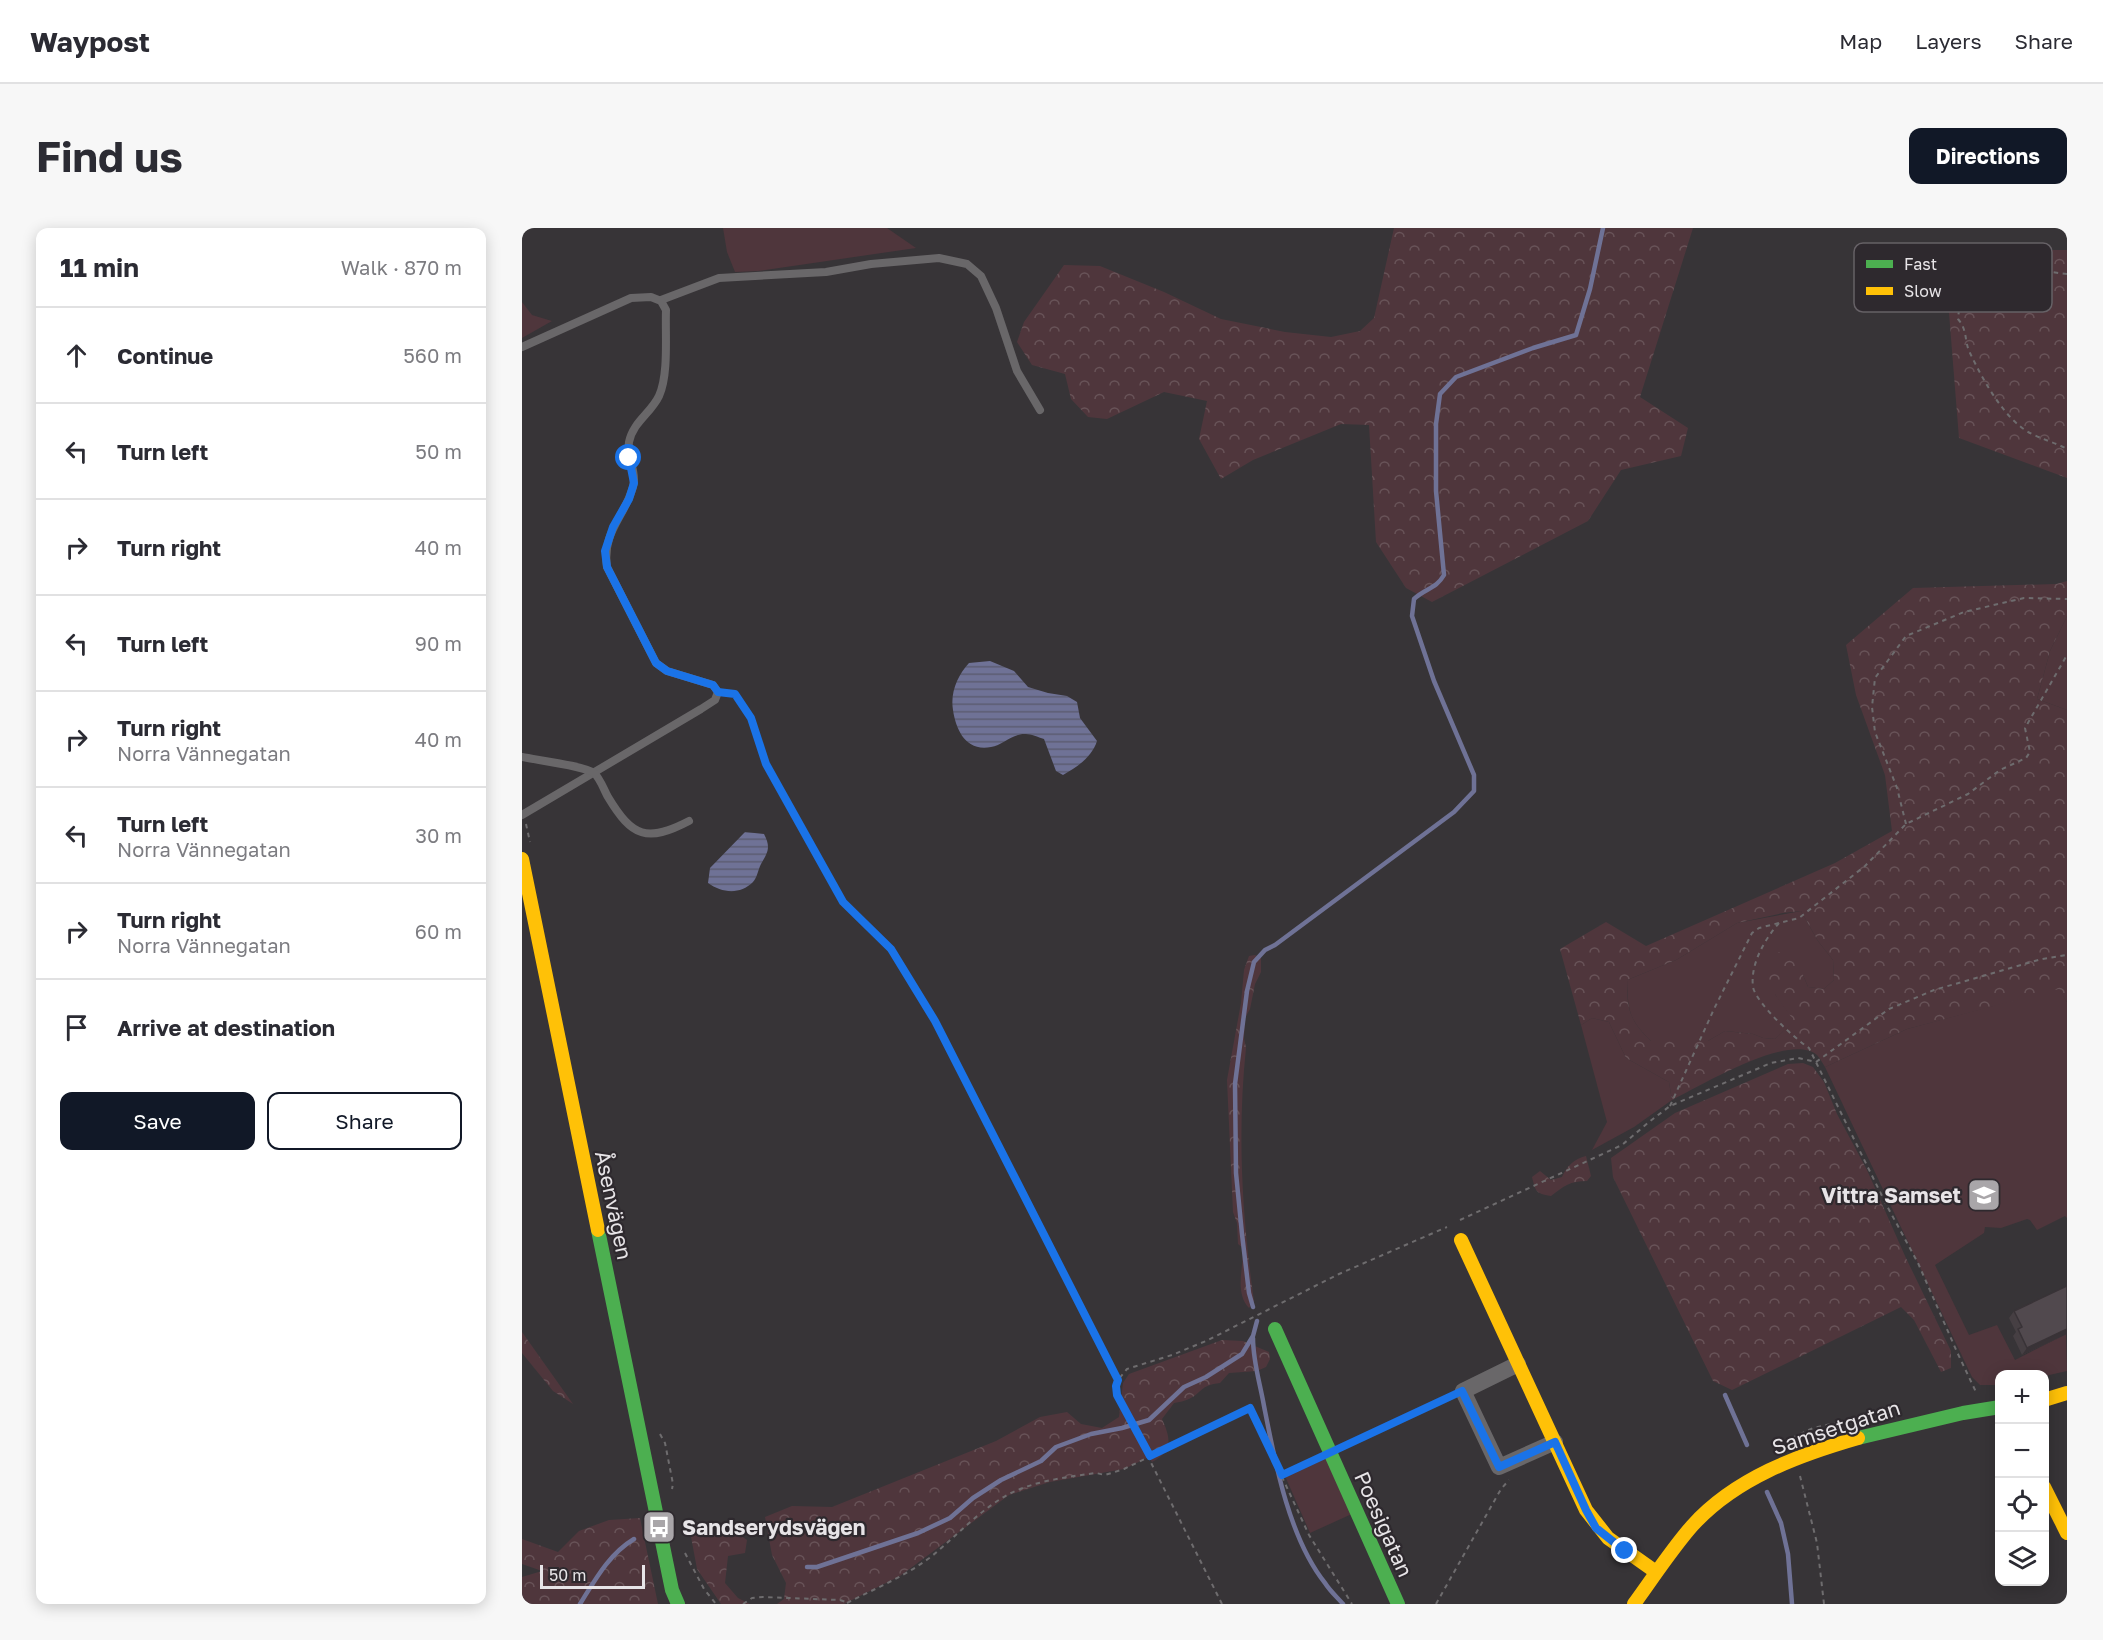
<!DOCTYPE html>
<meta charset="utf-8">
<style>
body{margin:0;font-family:"Golos Text",sans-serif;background:#f7f7f7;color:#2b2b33}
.controls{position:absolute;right:18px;bottom:18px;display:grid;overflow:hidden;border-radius:12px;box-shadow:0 3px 15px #0003}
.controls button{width:54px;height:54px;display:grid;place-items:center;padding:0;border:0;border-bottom:2px solid #e1e1e2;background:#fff;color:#2b2b33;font:30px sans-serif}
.scale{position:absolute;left:18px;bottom:15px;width:105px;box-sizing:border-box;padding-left:6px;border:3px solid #e7e4e7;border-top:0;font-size:16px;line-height:21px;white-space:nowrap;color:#e7e4e7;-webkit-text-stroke:4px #2e292e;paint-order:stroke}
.stop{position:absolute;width:18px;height:18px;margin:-14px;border:4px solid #1a73e8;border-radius:50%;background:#fff}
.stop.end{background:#1a73e8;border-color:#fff;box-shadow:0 2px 6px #0008}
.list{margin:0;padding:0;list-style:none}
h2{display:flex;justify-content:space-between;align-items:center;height:78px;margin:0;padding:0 24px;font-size:26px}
h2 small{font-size:20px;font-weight:400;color:#7c7c81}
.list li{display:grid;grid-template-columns:39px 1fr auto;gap:18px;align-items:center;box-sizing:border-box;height:96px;padding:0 24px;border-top:2px solid #e1e1e2}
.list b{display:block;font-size:22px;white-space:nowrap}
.list p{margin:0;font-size:20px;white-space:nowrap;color:#7c7c81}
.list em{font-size:20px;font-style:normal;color:#7c7c81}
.actions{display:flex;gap:12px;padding:18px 24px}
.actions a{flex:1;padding:14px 0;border:2px solid #111827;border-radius:12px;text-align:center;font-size:21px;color:#111827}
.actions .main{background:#111827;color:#fff}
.icon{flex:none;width:33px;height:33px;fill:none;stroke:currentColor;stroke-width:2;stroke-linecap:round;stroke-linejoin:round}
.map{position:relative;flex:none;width:1545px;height:1376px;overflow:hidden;border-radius:12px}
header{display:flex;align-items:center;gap:36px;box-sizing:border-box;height:84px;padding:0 30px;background:#fff;border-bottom:2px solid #e1e1e2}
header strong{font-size:28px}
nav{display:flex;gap:33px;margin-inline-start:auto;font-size:21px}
.intro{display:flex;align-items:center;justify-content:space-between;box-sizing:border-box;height:144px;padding:0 36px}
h1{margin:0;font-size:42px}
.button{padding:15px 27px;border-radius:12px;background:#111827;color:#fff;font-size:21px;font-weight:700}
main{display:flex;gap:36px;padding:0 36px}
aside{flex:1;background:#fff;border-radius:12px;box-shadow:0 3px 15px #0003}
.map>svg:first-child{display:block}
</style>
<header>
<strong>Waypost</strong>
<nav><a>Map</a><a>Layers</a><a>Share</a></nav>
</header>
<div class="intro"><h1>Find us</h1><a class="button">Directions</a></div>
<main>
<aside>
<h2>11 min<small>Walk · 870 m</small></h2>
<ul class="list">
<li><svg class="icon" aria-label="ahead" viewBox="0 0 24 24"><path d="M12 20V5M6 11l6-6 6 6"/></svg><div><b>Continue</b></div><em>560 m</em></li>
<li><svg class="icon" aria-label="left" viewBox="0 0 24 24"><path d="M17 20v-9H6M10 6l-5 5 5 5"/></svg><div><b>Turn left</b></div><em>50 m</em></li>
<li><svg class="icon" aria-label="right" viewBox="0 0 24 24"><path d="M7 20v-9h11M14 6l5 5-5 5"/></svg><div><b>Turn right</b></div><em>40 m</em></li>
<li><svg class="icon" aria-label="left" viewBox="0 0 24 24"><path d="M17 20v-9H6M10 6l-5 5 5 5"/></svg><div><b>Turn left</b></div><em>90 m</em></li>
<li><svg class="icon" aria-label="right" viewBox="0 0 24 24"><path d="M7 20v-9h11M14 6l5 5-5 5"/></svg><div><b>Turn right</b><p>Norra Vännegatan</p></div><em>40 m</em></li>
<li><svg class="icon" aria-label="left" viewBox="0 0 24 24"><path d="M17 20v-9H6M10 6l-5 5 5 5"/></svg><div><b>Turn left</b><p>Norra Vännegatan</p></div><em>30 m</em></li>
<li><svg class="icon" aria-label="right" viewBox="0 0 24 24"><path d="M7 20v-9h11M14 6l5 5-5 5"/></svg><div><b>Turn right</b><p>Norra Vännegatan</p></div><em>60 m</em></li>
<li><svg class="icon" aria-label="arrive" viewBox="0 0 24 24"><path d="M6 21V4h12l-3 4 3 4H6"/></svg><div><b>Arrive at destination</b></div></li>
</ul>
<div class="actions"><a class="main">Save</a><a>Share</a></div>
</aside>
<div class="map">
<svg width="1545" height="1376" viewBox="0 0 1545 1376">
<defs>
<pattern id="forest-crowns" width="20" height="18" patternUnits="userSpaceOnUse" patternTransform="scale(1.5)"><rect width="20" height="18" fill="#4f363c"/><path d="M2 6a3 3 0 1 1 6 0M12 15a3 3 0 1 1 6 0" fill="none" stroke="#685358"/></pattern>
<pattern id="water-rules" width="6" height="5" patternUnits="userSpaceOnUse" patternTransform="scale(1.5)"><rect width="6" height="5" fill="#6f7296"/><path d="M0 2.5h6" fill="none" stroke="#5c5d72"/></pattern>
</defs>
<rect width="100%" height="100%" fill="#373437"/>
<!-- grass -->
<g fill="#4f363c">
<path d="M201 0H365L394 20 236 43 213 44 205 24Z"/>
<path d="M0 74 10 87 30 93 0 110Z"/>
<path d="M1545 388V482L1515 471 1528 423Z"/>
<path d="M1279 683 1296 713 1311 732 1312 752 1302 761 1286 759 1281 747 1253 766 1273 793 1253 811 1241 810 1231 806 1203 803 1186 813H1129C1106 791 1106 782 1105 752L1154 732 1215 695Z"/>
<path d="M1537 760 1545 774V990L1543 988 1515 1002 1508 992 1505 991 1479 1000 1463 999 1462 1005 1413 1037 1447 1107 1475 1097 1493 1132 1544 1106 1545 1143 1523 1148 1522 1146H1478L1477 1157H1458L1450 1149 1303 839 1385 801Z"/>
<path d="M1070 790 1087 794 1104 830 1147 854 1150 872 1112 899 1070 922 1085 894 1059 797Z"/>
<path d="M807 1228 832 1285 788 1305 763 1248Z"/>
</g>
<!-- forest -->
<g fill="url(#forest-crowns)" fill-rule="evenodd">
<path d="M872 0H1171L1118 169 1166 200 1159 228 1099 242 1066 293 910 374 884 360 854 314 847 197 819 196 731 232 699 251 677 211 685 173 642 164 585 191 566 189 549 171 543 146 510 137 495 114 502 94 542 37 578 38 642 64 699 91 763 104 809 109 838 103 852 90Z"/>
<path d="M1422 22H1545V250L1437 210Z"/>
<path d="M1545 353V388L1528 423 1515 471 1545 482V774L1537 761 1385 801 1303 839C1301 836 1298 830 1295 827 1266 804 1179 858 1150 872L1147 854 1104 830 1087 794 1070 790 1059 797 1038 721 1084 694 1124 718 1313 635 1370 603 1363 547 1334 467 1324 417 1391 360 1534 356ZM1279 683 1296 713 1311 732 1312 752 1302 761 1286 759 1281 747 1283 732 1268 723 1250 725C1236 754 1258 771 1272 793L1253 811 1241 810 1231 806 1203 803 1186 813H1129C1107 792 1105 781 1105 752L1154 732 1215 695 1261 685Z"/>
<path d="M733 727 739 730V744L733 756 728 781 723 790 722 810 724 820C715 904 720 989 732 1073L727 1080C712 1064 722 1039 721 1020L716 1016 715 995 711 984 705 852 719 775 722 742 727 728Z"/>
<path d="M1281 835 1291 839 1302 854 1315 886 1345 942 1383 1028 1429 1123V1140L1419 1144 1392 1092 1379 1079 1210 1162 1191 1153 1091 949 1089 930 1153 885 1266 836Z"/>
<path d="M1064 928 1069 948 1065 953C1048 953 1042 958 1029 968 1013 965 1014 964 1010 949L1018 943 1029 952 1040 949C1045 938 1052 931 1064 928Z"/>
<path d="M0 1104 51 1176 31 1163 0 1125Z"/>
<path d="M700 1112 721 1113 747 1124 748 1131 744 1139 735 1143 707 1145 698 1155C678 1157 680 1165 667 1171 663 1173 657 1174 652 1175L640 1191C649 1211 651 1223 630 1234L627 1229 602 1241 528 1254 487 1267 378 1348 322 1376H255L262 1371 264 1355 250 1327 243 1289 270 1278 310 1279 474 1213 518 1189 545 1184 559 1196 580 1200 597 1189 601 1155 607 1146Z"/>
<path d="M118 1290 136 1376H0V1349L20 1343 0 1336V1311L36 1324 57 1303 87 1292Z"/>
<path d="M167 1298 212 1303 225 1312 223 1325 206 1328 203 1355 216 1370 228 1376H199L175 1341Z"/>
</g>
<!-- water -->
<g fill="url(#water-rules)">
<path d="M468 433 492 443 506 459 526 465 545 468 555 474 558 490 575 513C570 529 555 539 541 547L534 543 522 511C516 509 509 506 504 506 491 505 481 517 469 519 444 524 434 502 431 482 428 464 436 447 447 435Z"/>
<path d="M223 604 242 606C249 619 246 624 239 636 236 642 235 650 231 654 218 667 200 665 186 655L188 640Z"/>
</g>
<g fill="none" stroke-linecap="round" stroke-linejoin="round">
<!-- stream -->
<g stroke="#6f7296" stroke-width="4.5">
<path d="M731 1079 727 1065 720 1006 714 945 713 856 725 763 732 734 743 722 753 717 932 584 952 563V547L912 453 890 388 892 371C904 360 914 361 922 347L914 263V196L918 166 934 149 1011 120 1054 107 1068 61 1081 0"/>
<path d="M731 1110C731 1134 738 1155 742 1178 753 1234 767 1310 803 1355 808 1363 815 1369 821 1376"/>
<path d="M1203 1167 1225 1217"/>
<path d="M1245 1264 1259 1295 1266 1326 1270 1376"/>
<path d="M285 1339H295L396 1305 428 1290 451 1270 479 1252 519 1233 534 1219 569 1206 600 1200 627 1192 662 1159 684 1149 720 1126 731 1108 735 1093"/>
<path d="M58 1376C73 1352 87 1326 112 1311"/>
</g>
<!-- path -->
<g stroke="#6e6c6e" stroke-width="2" stroke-dasharray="4.5 4.5" stroke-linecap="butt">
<path d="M1545 46C1513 43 1471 27 1441 44L1436 91C1446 103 1442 113 1448 125 1461 152 1483 193 1510 206 1522 212 1534 215 1545 221"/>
<path d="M207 465 213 466 229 490 244 536 321 674 369 721 413 793 596 1152"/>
<path d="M4 596 8 614"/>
<path d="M1384 596 1375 560 1353 504 1350 479 1353 450 1384 408 1442 384 1502 370 1545 371"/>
<path d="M1257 695C1243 711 1228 736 1231 759 1234 775 1273 811 1287 820L1365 978 1396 1035 1435 1124 1454 1164"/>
<path d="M1294 834 1367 781 1412 762 1520 731 1545 727"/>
<path d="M1148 878 1192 781 1230 705 1237 700 1277 690 1343 638 1384 596 1446 566 1478 542 1504 530 1508 524 1503 500 1545 427"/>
<path d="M938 992 1100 917 1127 894 1148 878 1249 835 1276 830 1294 834"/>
<path d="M138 1206 143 1215 151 1256 150 1261"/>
<path d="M1270 1210 1291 1200 1318 1194"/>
<path d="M827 1217 927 1169"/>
<path d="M761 1247 792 1233"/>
<path d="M1278 1248 1295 1315 1302 1376"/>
<path d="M163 1325 182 1361 194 1376"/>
<path d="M325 1375C354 1360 384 1348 410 1328 435 1307 457 1283 485 1267 511 1253 545 1249 574 1245L583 1247 602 1241 728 1180 787 1307 830 1376"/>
<path d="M221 1376 230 1370 241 1369 318 1372 324 1374"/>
<path d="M700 1376 595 1167 594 1158 596 1152 605 1141 650 1127 684 1113 817 1046 925 999"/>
<path d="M914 1376 979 1261 987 1252"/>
</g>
<!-- lane -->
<g stroke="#696769" stroke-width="8">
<path d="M139 72 197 50 304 44 349 36 417 30 445 36 459 48 474 80 495 143 518 182"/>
<path d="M0 119 109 70 129 69 139 73 144 82C143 106 147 146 137 168 129 185 111 194 107 214 105 229 115 245 111 259 102 290 80 304 85 339L134 435 145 443 191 457 196 464 193 472 179 481 0 587"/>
<path d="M0 529C14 532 63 538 72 545 78 550 82 562 86 569 110 609 125 615 167 593"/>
</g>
<!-- street -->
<path stroke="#696769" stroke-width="16" d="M996 1136 941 1163 977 1239 1033 1214"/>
<!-- fast -->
<g stroke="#4caf50" stroke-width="14">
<path d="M76 1002 150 1362 156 1376"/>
<path d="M753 1101 876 1376"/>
<path d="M1336 1210 1441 1185 1478 1179"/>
</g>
<!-- slow -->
<g stroke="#ffc107" stroke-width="14">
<path d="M0 631 76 1002"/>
<path d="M939 1012 1064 1282 1086 1310 1134 1344"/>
<path d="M1522 1172 1545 1165"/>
<path d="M1522 1259 1545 1305"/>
<path d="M1112 1376C1131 1350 1149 1322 1170 1298 1213 1250 1277 1227 1336 1210"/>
</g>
</g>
<!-- wall -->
<path fill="#463f43" d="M1545 1058V1106L1500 1127 1491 1108 1494 1104 1487 1090 1492 1083Z"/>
<!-- shaded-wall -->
<path fill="#393337" d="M1545 1101V1106L1500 1127 1505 1120Z"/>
<!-- building -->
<path fill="#51494e" stroke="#393337" stroke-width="1.5" d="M1545 1058V1101L1505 1120 1496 1101 1500 1099 1492 1083Z"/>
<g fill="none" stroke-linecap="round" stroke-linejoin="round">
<!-- route -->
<path stroke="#1a73e8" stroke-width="8" d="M107 230 112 255 107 271 91 299 83 323 85 339 134 435 145 443 191 457 196 464 213 466 229 490 244 536 321 674 369 721 413 793 596 1152 594 1158 595 1167 628 1228 728 1180 760 1247 940 1163 977 1239 1033 1214 1064 1282 1074 1300 1103 1323"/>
</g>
<!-- icons -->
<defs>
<g id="school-square" transform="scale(1.725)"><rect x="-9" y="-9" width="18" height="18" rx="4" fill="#a9a6a9" stroke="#2e292e"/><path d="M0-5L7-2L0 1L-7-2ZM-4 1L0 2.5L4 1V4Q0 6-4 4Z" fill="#fff"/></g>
<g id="bus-square" transform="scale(1.725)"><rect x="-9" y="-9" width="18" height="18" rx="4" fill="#a9a6a9" stroke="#2e292e"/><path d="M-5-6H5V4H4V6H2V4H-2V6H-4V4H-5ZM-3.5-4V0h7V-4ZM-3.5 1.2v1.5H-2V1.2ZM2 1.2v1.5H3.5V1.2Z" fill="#fff"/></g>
</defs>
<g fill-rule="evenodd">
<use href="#school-square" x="1462" y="967"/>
<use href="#bus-square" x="137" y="1299"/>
</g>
<g text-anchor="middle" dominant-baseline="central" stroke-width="4.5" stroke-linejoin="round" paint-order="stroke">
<!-- poi labels -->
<g font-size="21" font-weight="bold" fill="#e7e4e7" stroke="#2e292e" text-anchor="end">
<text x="1439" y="967">Vittra Samset</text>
<text x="160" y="1299" text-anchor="start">Sandserydsvägen</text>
</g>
<!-- street labels -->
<g font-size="21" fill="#e7e4e7" stroke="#2e292e">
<text transform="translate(92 977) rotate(78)">Åsenvägen</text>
<text transform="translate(1314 1199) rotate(-18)">Samsetgatan</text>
<text transform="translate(862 1296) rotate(66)">Poesigatan</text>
</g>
</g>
<!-- legend -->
<rect x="1332" y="15" width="198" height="69" rx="9" fill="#2e292e" stroke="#666166" stroke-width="1.5"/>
<rect x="1344" y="32" width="27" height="8" fill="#4caf50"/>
<rect x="1344" y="59" width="27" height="8" fill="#ffc107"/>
<g font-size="16" fill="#e7e4e7">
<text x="1382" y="42">Fast</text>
<text x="1382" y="69">Slow</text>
</g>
</svg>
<div class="controls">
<button>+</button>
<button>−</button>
<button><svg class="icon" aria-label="locate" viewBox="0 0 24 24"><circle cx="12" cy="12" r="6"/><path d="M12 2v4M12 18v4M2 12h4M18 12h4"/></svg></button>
<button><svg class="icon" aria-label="layers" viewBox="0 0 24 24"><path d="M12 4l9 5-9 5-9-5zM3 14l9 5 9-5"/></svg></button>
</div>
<div class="scale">50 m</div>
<div class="stop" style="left:107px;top:230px"></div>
<div class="stop end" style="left:1103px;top:1323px"></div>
</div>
</main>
